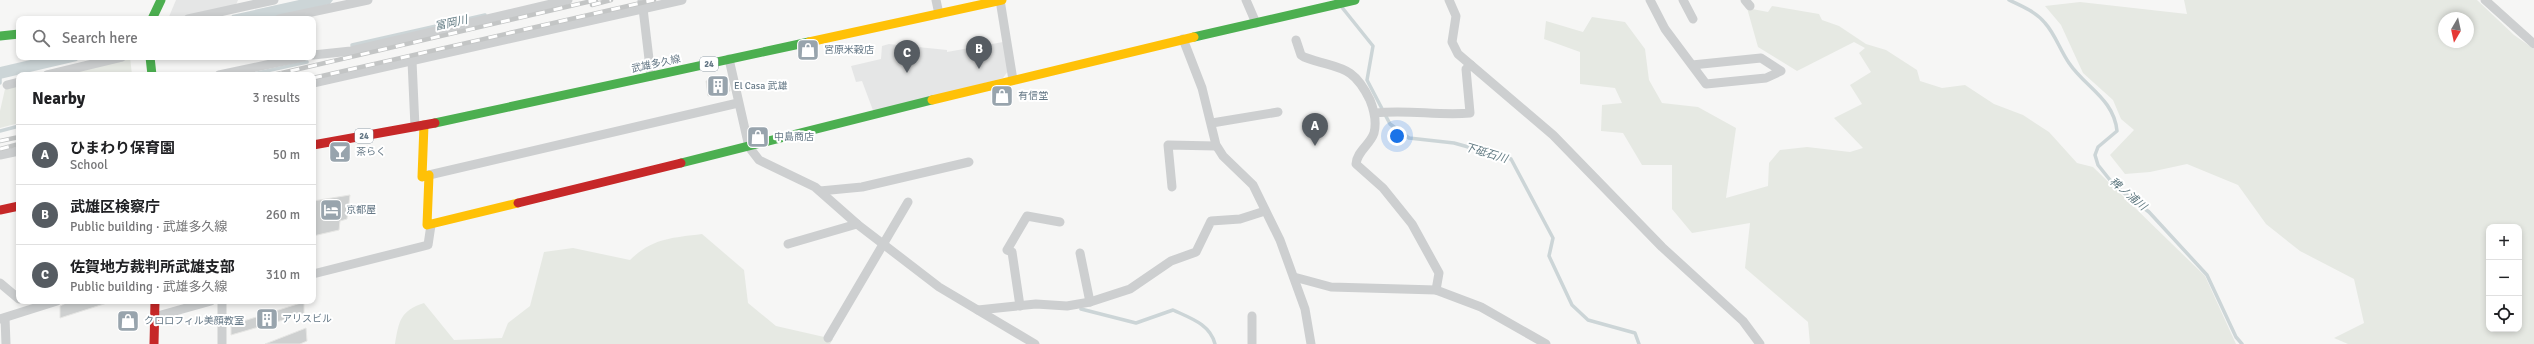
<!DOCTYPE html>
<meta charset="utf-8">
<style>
body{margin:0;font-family:Signika,"Noto Sans JP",sans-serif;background:#f2f2f2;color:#202124}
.controls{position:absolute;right:12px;bottom:12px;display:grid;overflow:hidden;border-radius:8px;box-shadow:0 2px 6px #0003}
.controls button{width:36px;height:36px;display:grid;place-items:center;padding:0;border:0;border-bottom:1px solid #e0e0e0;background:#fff;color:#202124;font:20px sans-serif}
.compass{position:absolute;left:2438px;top:12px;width:36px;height:36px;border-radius:50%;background:#fff;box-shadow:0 2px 6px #0003;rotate:189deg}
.you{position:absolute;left:1397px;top:136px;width:14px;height:14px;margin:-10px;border:3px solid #fff;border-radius:50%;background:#1a73e8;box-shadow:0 0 0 6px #1a73e833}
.badge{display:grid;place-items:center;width:26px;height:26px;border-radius:50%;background:#565c62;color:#fff;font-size:13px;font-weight:700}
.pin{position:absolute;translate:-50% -33px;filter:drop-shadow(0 1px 2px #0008)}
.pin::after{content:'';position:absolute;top:21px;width:14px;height:12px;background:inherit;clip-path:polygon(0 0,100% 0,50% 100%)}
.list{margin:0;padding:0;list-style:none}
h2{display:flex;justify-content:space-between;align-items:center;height:52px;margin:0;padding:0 16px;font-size:17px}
h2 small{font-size:13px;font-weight:400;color:#757577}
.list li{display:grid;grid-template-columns:26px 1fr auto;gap:12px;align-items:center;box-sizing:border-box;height:60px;padding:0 16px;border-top:1px solid #e0e0e0}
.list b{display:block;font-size:15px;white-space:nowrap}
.list p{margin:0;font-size:13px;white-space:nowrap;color:#757577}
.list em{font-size:13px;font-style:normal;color:#757577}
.icon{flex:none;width:22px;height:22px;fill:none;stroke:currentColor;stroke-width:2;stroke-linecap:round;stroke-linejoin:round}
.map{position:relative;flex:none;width:2534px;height:344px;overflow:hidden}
.search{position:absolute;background:#fff;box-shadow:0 2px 6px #0003;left:16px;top:16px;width:300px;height:44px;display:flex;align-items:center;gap:10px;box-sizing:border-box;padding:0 14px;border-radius:8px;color:#757577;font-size:15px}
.panel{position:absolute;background:#fff;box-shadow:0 2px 6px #0003;left:16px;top:72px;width:300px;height:232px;border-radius:8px}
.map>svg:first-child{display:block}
</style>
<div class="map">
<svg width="2534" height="344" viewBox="0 0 2534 344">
<rect width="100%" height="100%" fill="#f6f6f5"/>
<!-- built -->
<g fill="#e5e6e6">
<path d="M176 0H238L235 7 168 19Z"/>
<path d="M1003 42 1008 71 1003 78 874 113 862 81 856 82 851 66 881 59 882 46 889 44 947 50V52Z"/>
</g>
<!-- green -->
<g fill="#e6e9e3" fill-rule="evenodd">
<path d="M2184 0H2477L2514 35 2534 49V344H2348L2334 338 2364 323 2354 279 2300 251 2266 224 2238 185 2187 164 2150 172 2125 174 2110 155 2134 130 2121 119 2113 100 2083 73 2061 25 2045 6 2080 2 2187 14ZM2444 18H2468V42H2444ZM2489 227H2519V329H2489Z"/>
<path d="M1772 6 1819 14 1822 20 1839 26 1866 44 1886 50 1917 70 1920 81 1942 88 1965 85 1994 104 2023 115 2049 132 2077 163 2093 167 2205 276 2236 344H1810L1808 322 1745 268 1750 223 1692 233 1672 209V165H1642L1623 133 1601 131 1602 105 1622 103 1615 88 1580 84V52L1544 39 1546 21 1583 32 1592 17 1625 22 1645 49 1649 80 1662 103 1698 107 1736 128 1726 198 1768 186 1769 163 1780 150 1807 147 1850 152 1863 148 1834 118 1862 104 1850 85 1871 72 1859 53 1865 48 1854 42 1797 71 1758 47 1747 8 1768 12Z"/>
<path d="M130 57 132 75H59Z"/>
<path d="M19 85V123L0 128V111L5 89Z"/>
<path d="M702 234 744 270 748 303 776 326 833 339 830 344H395C399 321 400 311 424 303L454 340 502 338 508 323 530 306 544 252 573 248 630 260C653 238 671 238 702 234Z"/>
</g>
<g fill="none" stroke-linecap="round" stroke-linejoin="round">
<!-- stream -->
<g stroke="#ccd5d7" stroke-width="3.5">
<path d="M1336 0 1373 46 1367 80 1390 124 1409 138 1454 143 1511 159 1553 238 1549 256 1572 305 1588 320 1635 333 1639 344"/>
<path d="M2009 0C2022 6 2036 12 2045 23 2055 34 2060 50 2069 63 2085 87 2114 99 2117 131L2098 147 2095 155 2098 165 2114 185 2149 212 2207 275 2236 337 2242 344"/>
<path d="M352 45 485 15"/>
<path d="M0 73V83"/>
<path d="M248 75 307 62"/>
<path d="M0 131 19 126"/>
<path d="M1081 309 1136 323 1173 310C1190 318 1210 324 1215 344"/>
</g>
<!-- river -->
<g fill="#ccd5d7" fill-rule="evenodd">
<path d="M299 0H333L330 4 264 19H230L232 15Z"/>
<path d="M43 57H80L77 61 0 79V67Z"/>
</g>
</g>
<!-- building -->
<g fill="#ced0d0" stroke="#e6e6e4">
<path d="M727 77 730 91 708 96 706 81Z"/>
<path d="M350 195 347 219 340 221 339 230 313 236V201Z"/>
<path d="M70 301H106L107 303 60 318V306Z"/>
<path d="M304 302V314L231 335V325Z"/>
<path d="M306 328 307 341 300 344H265Z"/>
</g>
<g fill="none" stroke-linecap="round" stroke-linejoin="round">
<!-- street -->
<g stroke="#cdcfd0" stroke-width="9">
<path d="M642 0 651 76"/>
<path d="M936 0 939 14"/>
<path d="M1000 0 1013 80"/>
<path d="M1246 0 1256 23"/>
<path d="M1449 0 1456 16 1452 42 1458 54 1553 135 1662 247 1743 321 1760 344"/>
<path d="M1650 0 1665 29 1706 84 1766 78 1781 71 1761 58 1692 65"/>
<path d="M1683 0 1693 19"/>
<path d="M1745 0 1750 6"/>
<path d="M2485 0 2534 44"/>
<path d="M188 19 274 0"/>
<path d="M279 19 368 0"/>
<path d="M1183 39 1202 88 1216 145 1223 156 1253 185 1280 240 1305 309 1311 344"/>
<path d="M1296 40 1301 55 1304 57C1339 70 1352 63 1370 100 1374 110 1377 121 1374 133 1370 145 1357 151 1356 164L1383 188 1412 224 1439 273 1436 290"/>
<path d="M313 55 351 51 568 0"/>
<path d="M729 59 749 147 759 160 815 187 857 224 939 287 1035 344"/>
<path d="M412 61 415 127"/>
<path d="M47 75 122 57"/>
<path d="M219 75 303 57"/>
<path d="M313 83 682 0"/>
<path d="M7 85 19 82"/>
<path d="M1375 113C1407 109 1438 116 1470 113L1466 69 1471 65"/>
<path d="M1212 123 1278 112"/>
<path d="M0 155 19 151"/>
<path d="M429 175 738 103"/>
<path d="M1172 187 1168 145 1216 146"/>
<path d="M820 191 862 187 969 162"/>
<path d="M788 244 857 224"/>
<path d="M1080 253 1090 302"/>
<path d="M313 274 428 245 431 225"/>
<path d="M1294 277 1331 287 1436 290 1481 307 1546 344"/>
<path d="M0 283 19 299"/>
<path d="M222 301V344"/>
<path d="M1020 306 1012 252 1007 250 1027 216 1060 222"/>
<path d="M978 310 1036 304 1067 306 1090 302 1130 289 1171 261 1196 252 1211 221 1240 219 1265 211"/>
<path d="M1252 316V344"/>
<path d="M154 317 211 301"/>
<path d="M5 318 6 344"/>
<path d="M0 319 57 301"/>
<path d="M828 338 908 202"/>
</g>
<!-- fast -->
<g stroke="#4caf50" stroke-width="9">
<path d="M152 19 161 0"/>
<path d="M0 36 19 34"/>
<path d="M1194 37 1355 0"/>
<path d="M150 57 152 75"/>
<path d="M435 123 809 42"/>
<path d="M681 163 932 100"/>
</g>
<!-- slow -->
<g stroke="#ffc107" stroke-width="9">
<path d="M809 42 1002 0"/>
<path d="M932 100 1194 37"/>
<path d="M424 125 422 177 429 175 427 225 518 203"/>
</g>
<!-- jam -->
<g stroke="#c62828" stroke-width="9">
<path d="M313 145 435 123"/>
<path d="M518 203 681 163"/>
<path d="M0 210 19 206"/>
<path d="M154 344 155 301"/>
</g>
<!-- rail casing -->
<g stroke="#c3c5c5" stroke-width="4.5">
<g id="rail">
<path d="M592 5 611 0"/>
<path d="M273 75 596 0"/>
<path d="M313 78 654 0"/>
<path d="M0 141 19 137"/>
<path d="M0 149 19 144"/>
</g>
</g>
<!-- rail -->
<use href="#rail" stroke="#fff" stroke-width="3" stroke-dasharray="9" stroke-linecap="butt"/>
</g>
<!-- icons -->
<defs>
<g id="shop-square" transform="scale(1.15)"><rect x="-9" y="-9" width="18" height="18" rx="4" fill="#98a4ad" stroke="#fff"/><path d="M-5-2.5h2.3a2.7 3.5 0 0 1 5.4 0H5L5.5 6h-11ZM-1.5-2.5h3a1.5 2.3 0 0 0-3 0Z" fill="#fff"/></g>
<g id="building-square" transform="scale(1.15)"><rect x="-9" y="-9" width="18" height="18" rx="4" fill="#98a4ad" stroke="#fff"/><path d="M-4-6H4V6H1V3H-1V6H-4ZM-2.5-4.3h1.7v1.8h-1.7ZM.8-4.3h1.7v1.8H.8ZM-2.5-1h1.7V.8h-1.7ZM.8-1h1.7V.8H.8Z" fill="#fff"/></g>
<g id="bar-square" transform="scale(1.15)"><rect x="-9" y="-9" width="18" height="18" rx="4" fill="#98a4ad" stroke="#fff"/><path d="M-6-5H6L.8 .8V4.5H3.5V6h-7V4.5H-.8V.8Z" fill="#fff"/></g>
<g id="hotel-square" transform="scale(1.15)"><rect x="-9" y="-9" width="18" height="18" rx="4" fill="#98a4ad" stroke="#fff"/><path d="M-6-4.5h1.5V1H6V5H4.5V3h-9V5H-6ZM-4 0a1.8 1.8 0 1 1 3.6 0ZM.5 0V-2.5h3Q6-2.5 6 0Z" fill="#fff"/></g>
</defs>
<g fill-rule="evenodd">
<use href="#shop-square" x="808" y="50"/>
<use href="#building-square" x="718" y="86"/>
<use href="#shop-square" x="1002" y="96"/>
<use href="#shop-square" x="758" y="137"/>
<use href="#bar-square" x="340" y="152"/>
<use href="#hotel-square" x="331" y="210"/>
<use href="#building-square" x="267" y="319"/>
<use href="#shop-square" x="128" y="321"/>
</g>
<g text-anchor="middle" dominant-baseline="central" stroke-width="4" stroke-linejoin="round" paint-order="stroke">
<!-- shield labels -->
<g fill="#fff" stroke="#93a0aa" stroke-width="1">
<rect x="700" y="57" width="18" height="14" rx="3"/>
<rect x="355" y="129" width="18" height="14" rx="3"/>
</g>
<g font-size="9" font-weight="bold" fill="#657886">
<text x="709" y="64">24</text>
<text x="364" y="136">24</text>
</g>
<!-- poi labels -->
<g font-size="10" fill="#657886" stroke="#fff" text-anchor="start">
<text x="824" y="50">宮原米穀店</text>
<text x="734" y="86">El Casa 武雄</text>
<text x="1018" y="96">有信堂</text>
<text x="774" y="137">中島商店</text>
<text x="356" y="152">茶らく</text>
<text x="346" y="210">京都屋</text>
<text x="282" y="319">アリスビル</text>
<text x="144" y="321">クロロフィル美顔教室</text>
</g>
<!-- street labels -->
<g font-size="10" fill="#657886" stroke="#fff">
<text transform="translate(656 64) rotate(-12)">武雄多久線</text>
</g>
<!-- water labels -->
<g font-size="11" font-style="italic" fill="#617a82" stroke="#fff">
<text transform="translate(451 23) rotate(-13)">富岡川</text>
<text transform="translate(1486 153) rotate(17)">下砥石川</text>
<text transform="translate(2128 194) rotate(40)">稗ノ浦川</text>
</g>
</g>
</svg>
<div class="controls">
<button>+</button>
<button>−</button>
<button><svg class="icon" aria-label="locate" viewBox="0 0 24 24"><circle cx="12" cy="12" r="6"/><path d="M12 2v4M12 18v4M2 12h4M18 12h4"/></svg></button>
</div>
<svg class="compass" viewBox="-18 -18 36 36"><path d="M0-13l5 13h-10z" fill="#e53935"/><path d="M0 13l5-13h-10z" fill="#757577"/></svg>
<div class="you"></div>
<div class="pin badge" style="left:1315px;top:146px">A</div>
<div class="pin badge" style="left:979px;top:69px">B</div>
<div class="pin badge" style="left:907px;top:73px">C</div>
<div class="search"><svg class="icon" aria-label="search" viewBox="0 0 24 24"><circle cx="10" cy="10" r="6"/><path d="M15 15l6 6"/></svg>Search here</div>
<section class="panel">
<h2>Nearby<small>3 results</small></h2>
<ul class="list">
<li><span class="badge">A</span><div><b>ひまわり保育園</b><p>School</p></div><em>50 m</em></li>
<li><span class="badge">B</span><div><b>武雄区検察庁</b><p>Public building · 武雄多久線</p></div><em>260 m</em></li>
<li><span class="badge">C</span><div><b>佐賀地方裁判所武雄支部</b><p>Public building · 武雄多久線</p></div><em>310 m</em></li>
</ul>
</section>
</div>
